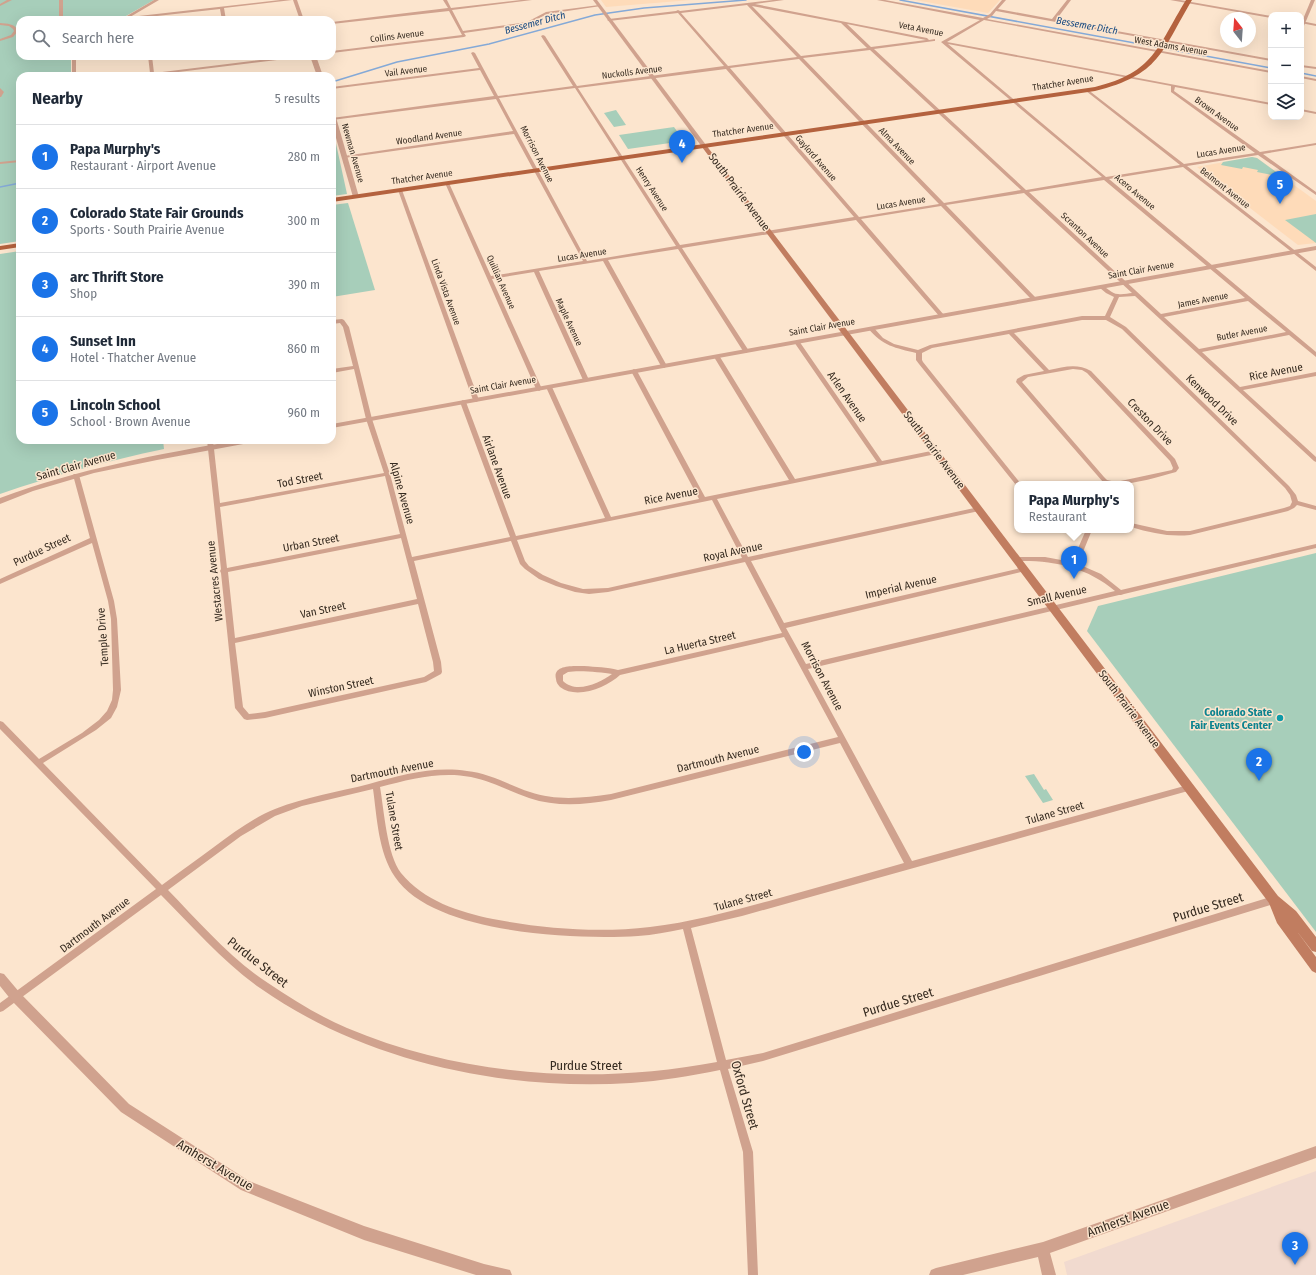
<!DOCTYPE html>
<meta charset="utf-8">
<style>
body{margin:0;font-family:"Fira Sans Condensed",sans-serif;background:#f2f2f3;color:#1f2937}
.controls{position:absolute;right:12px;top:12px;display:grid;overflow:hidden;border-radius:8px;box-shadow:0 4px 16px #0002}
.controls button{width:36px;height:36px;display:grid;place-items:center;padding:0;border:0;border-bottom:1px solid #e0e1e3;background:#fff;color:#1f2937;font:20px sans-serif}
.compass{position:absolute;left:1220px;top:12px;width:36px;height:36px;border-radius:50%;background:#fff;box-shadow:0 4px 16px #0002;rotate:343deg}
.you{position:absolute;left:804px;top:752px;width:14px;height:14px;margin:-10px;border:3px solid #fff;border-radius:50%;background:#1a73e8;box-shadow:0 0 0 6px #1a73e833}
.badge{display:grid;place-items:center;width:26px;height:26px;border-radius:50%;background:#1a73e8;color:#fff;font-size:13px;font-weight:700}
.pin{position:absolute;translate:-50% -33px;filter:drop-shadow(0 1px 2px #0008)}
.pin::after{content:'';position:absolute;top:21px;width:14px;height:12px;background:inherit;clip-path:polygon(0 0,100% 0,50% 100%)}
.popup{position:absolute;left:1014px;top:481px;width:120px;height:52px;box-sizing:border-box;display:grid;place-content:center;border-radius:8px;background:#fff;filter:drop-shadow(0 1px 3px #0005);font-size:13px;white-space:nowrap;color:#747a83}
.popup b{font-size:15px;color:#1f2937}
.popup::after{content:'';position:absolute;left:50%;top:100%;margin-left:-8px;border:8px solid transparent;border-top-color:#fff}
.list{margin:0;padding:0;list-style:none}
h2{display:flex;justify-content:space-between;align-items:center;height:52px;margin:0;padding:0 16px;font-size:17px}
h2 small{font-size:13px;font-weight:400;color:#747a83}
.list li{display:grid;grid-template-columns:26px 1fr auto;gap:12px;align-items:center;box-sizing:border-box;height:64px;padding:0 16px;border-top:1px solid #e0e1e3}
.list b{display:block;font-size:15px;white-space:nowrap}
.list p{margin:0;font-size:13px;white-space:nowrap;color:#747a83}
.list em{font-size:13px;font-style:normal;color:#747a83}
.icon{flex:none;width:22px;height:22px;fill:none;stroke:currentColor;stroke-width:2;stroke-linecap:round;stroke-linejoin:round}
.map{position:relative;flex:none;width:1316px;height:1275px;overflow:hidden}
.search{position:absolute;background:#fff;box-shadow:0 4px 16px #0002;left:16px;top:16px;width:320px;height:44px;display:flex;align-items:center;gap:10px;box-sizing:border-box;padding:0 14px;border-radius:12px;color:#747a83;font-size:15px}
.panel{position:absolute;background:#fff;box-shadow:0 4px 16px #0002;left:16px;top:72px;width:320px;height:372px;border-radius:12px}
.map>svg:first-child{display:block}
</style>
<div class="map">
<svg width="1316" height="1275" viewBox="0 0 1316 1275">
<rect width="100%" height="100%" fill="#fce5ce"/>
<!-- commercial -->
<path fill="#f1dacf" d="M1316 1171V1275H1067L1064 1262Z"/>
<!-- built -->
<g fill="#fedbb9">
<path d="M601 0H691L606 7Z"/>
<path d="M915 0H1000L988 13Z"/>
<path d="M1252 157 1257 158 1316 201V243L1298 245 1197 167Z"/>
</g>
<!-- green -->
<g fill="#a7ceba">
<path d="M0 0H154L126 16C92 24 54 20 20 20V56H71V76H20V179L16 180V186H20V241L0 244Z"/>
<path d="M616 110 626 125 614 127 604 113Z"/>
<path d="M674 127 684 141 628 149 619 135Z"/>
<path d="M335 139 347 194 332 196V140Z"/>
<path d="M1252 157 1257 158 1279 174 1272 175 1257 172 1258 170 1243 167 1242 169 1221 165 1223 162Z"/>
<path d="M348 203 375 290 332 297V205Z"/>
<path d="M1316 214V243L1285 220Z"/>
<path d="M20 251V440H163L164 449C107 461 55 475 0 494V254Z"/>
<path d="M1316 553V932L1087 631 1098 606Z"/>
<path d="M1034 774 1044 790 1046 789 1053 800 1043 803 1025 776Z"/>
</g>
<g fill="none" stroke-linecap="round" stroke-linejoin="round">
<!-- stream -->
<g stroke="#84a9d7" stroke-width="1.5">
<path d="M900 0 1271 68"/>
<path d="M1301 73 1316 76"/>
<path d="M332 82 397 62 489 44 595 15 644 8 746 0"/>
<path d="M0 187 20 183"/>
</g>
<!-- minor -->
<g fill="#d0a28e" fill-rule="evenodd">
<path d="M7 0H12L0 6V4Z"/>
<rect x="59" y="0" width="4" height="20"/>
<path d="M154 0H159L130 17 280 0H292L224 8 226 20H222L220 9 121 20H109L125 17Z"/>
<path d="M443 0H447L451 8 521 0H532L452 10 463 31 527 22 546 12 599 5 601 6 547 14 528 24 464 33 466 36 464 37 332 53V51L462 35 449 11 332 24V22L448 8Z"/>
<path d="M773 0H784L755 4 927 38 929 40 935 39V41H934L874 49 1026 190 1102 177 941 42 980 20 877 0H885L983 18 990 14 1002 0H1006L998 9 1052 19 1067 0H1071L1056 20 1271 59V61L996 11 992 16 987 19 1271 71V73L984 20 947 42 1271 103V105L1175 87 1174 91 1260 152 1316 143V145L1263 154 1316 192V195L1258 155 1187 166 1316 267V271L1183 167 1109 179 1316 352V357L1289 335 1202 352 1240 387 1316 372V376L1243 390 1316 457V462L1314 461 1135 296 1119 297 1110 317 1126 327 1289 486 1296 495 1298 501 1316 506V510L1297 505 1294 508 1288 511 1190 535C1169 537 1151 533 1131 527V523L1167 531H1190L1284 508 1290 506 1292 502 1290 495 1285 488 1122 329 1106 320H1082L1014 333 1049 370C1064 367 1077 363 1091 371L1175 459 1179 468 1176 472C1155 478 1123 488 1103 482L1016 382 1017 379 1024 375 1044 371 1009 334 932 348 922 353V360L923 362 1021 484H1017V486L1016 485 919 364 916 360V353C896 348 882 346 868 328L869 327H873L883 338 894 344 918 350 930 345 1082 316H1105L1114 297 1106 293 1100 288V286C1107 286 1111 294 1118 294 1123 295 1128 293 1132 293L1024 193 946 205 1036 298V300H1032L941 206 861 219 944 315V317H940L856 220 682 248 749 351 746 353 743 351 678 249 608 260 667 366 664 368 661 366 603 261 539 271 589 380 586 382 583 380 534 272 492 279 542 389 539 391 536 389 445 183 447 182 449 183 491 276 583 261 514 134 344 158 342 157 344 156 513 131 496 99 332 120V118L494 96 480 70 332 89V87L479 68 471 53 473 52 475 53 498 96 573 86 541 36 543 35 545 36 577 86 724 66 678 13 609 21 607 20 609 19 676 11 678 10 680 11ZM747 5 797 57 728 66 681 13ZM752 6 841 23 867 48 801 56ZM847 24 926 40 871 47ZM948 44 1171 86V92L1255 153 1184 164 1087 89H1086V91L1180 165 1106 177ZM870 50 1021 190 944 203 803 58ZM799 59 939 204 859 217 730 68ZM726 69 854 217 680 245 578 88ZM575 88 676 246 587 261 499 98ZM1104 180 1245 298 1161 314 1029 192ZM1248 301 1286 332 1199 349 1164 317ZM1073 369 1082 370 1087 373 1170 461 1173 468 1172 470 1116 482 1107 480 1104 477 1022 382 1028 377Z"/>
<path d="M1311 0H1315L1303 28 1301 29V24Z"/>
<path d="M0 23C7 24 15 23 18 31L13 37 0 41V39L11 35 14 31 13 29 9 26 0 25Z"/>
<rect x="72" y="56" width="4" height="20"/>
<path d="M148 56H152L154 73 292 56H304L302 57 154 75V76H134L150 73Z"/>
<path d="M1301 65 1316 67V69L1301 67Z"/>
<path d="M1301 76 1316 79V81L1301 78Z"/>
<path d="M0 88 4 92 1 97H0Z"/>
<path d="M1301 109 1316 112V114L1301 111Z"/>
<path d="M20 160V162L0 164V162Z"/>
<path d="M398 189 402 190 479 400 478 401 476 402 473 400 398 190Z"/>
<path d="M342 319 344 320 349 327 372 419 390 474 412 557 510 537 460 402 463 400 466 402 516 536 605 518 546 387 549 385 552 387 611 517 699 499 631 371 634 369 637 371 705 497 789 480 714 357 717 355 720 357 795 479 877 462 794 342 797 340 799 341 882 461 936 450 939 452 936 454 717 499 748 557 979 507 982 509 979 511 751 561 784 623 1025 567 1028 569 1025 571 786 628 806 664 1115 591C1087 567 1053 560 1017 561L1014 559 1017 557H1045L1072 562 1086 530H1092L1078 564 1101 574 1121 590 1316 544V548L1124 594 1121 595H1119L808 669 912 861 1188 785 1191 786 1192 788 1191 790 1188 791 742 916 691 928 726 1060 763 1053 1274 896 1277 897 1278 900 1277 903 763 1061 728 1069 753 1152 758 1275H748L743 1152 720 1070C690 1076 661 1081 631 1083 504 1091 365 1062 260 988 223 962 193 927 161 895L3 1011 0 1012V1003L156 889 0 729V721L3 722 39 759 82 733 99 720 107 711 112 700 113 690 111 619 108 601 92 543 0 584V579L90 538 73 475 74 474H78L79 475 114 601 117 619 121 690 117 707 111 718 96 730 43 763 162 885C179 872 197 860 214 847 233 833 253 818 275 809 305 797 338 792 369 784 401 775 433 766 467 771 489 773 509 785 530 792 556 801 584 798 611 794L838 737 784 637 620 675C607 687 577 700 560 687 558 685 556 682 556 679 552 664 575 666 584 666 596 667 607 667 618 670L782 633 745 562 608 592 589 594 575 592 556 586 539 579 525 569 520 564 511 541 414 561 441 662 442 672 441 674 426 682 265 718 247 720 244 719 235 708 221 573 220 571 221 569 207 440H213L220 503 384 473 366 419 354 369 332 373V369L353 366 343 327 340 323 332 324V320ZM385 476 400 534 227 568 220 507ZM712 500 742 558 608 588 583 589 561 583 543 575 529 566 525 561 517 540ZM401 538 417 599 235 638 228 572ZM418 604 433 662 434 671 424 677 265 712 249 714 243 707 235 643ZM568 672C578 670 601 672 612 674 600 683 576 694 563 681V675ZM840 743 904 863C862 875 819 887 776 899 735 910 693 922 650 927 599 933 544 929 493 919 459 912 424 901 401 873 387 855 384 810 380 787 410 779 441 771 471 777 491 781 509 791 529 798 556 807 583 805 611 800ZM373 789C377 817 378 852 395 877 433 934 575 940 638 936 653 935 668 932 683 929L717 1062C595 1085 463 1077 347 1028 319 1016 293 1000 268 983 231 959 199 922 168 890L241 836 275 816 302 806Z"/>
</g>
<!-- tertiary -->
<g fill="#d0a28e" fill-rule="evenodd">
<path d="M293 0H297L304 20H300Z"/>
<path d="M593 0H597L706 145V147H702Z"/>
<path d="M1170 0H1180L1271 16V18Z"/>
<path d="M1301 21 1316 24V26L1301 23Z"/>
<path d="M310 56H316L323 76H317Z"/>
<path d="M332 112 335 114 359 197 358 198 353 197 332 124Z"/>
<path d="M1316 246V250L332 428V424Z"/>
<path d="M240 440H258L254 442 157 460 94 473 33 491 0 504V498C78 469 159 454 240 440Z"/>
<path d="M0 973 4 974 20 993 129 1104 249 1181 364 1226 484 1264 510 1270 512 1275H476L364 1240 241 1190 121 1112 12 1001 0 986Z"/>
<path d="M1316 1146V1158L1050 1253 1056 1275H1042L1038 1257 963 1275H929L931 1270 936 1268 1043 1242Z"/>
</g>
<!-- secondary -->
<path fill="#c17d60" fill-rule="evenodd" d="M702 145H706L1278 896 1296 911 1316 937V952L1312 951 1296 930 1316 957V973L1312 971 1277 923 1269 903 702 147Z"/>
<!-- primary -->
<g fill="#b4623e" fill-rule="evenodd">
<path d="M1186 0H1192C1161 52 1160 75 1095 91L332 202V198L1095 87C1155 72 1157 47 1186 0Z"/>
<path d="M20 243V247L0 250V246Z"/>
</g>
</g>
<!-- markers -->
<circle fill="#0f9aa8" stroke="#fce5ce" stroke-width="1.5" cx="1280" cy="718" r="4"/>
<g text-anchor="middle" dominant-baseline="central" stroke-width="3" stroke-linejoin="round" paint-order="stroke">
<!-- far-street labels -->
<g font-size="9" fill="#362b20" stroke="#fce5ce">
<text transform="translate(921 29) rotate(11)">Veta Avenue</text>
<text transform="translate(397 36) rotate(-7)">Collins Avenue</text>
<text transform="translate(1171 46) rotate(10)">West Adams Avenue</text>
<text transform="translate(406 71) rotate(-7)">Vail Avenue</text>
<text transform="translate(632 72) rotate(-7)">Nuckolls Avenue</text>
<text transform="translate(1063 83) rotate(-9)">Thatcher Avenue</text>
<text transform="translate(1217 114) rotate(36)">Brown Avenue</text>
<text transform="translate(743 130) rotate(-8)">Thatcher Avenue</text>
<text transform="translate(429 137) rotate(-8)">Woodland Avenue</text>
<text transform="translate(897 146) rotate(46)">Alma Avenue</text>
<text transform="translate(1221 151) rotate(-9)">Lucas Avenue</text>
<text transform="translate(353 153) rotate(74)">Newman Avenue</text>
<text transform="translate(537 154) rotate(63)">Morrison Avenue</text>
<text transform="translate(816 158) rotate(49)">Gaylord Avenue</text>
<text transform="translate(422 177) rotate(-8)">Thatcher Avenue</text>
<text transform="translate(1225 188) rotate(38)">Belmont Avenue</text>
<text transform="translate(652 189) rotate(57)">Henry Avenue</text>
<text transform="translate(1135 192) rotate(40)">Acero Avenue</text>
<text transform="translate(901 203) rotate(-9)">Lucas Avenue</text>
<text transform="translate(1085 235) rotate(43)">Scranton Avenue</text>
<text transform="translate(582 255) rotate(-9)">Lucas Avenue</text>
<text transform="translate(1141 270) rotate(-10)">Saint Clair Avenue</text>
<text transform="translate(501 282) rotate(66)">Quillian Avenue</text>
<text transform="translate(446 292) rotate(70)">Linda Vista Avenue</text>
<text transform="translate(1203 300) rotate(-11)">James Avenue</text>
<text transform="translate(569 322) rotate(65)">Maple Avenue</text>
<text transform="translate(822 327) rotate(-10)">Saint Clair Avenue</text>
<text transform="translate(1242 333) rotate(-11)">Butler Avenue</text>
<text transform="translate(503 385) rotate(-10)">Saint Clair Avenue</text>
</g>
<!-- far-water labels -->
<g font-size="10" font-style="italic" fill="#164981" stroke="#fce5ce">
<text transform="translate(535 23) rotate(-15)">Bessemer Ditch</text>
<text transform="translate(1087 26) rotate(10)">Bessemer Ditch</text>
</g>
<!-- street labels -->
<g font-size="11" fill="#362b20" stroke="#fce5ce">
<text transform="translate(739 192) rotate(53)">South Prairie Avenue</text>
<text transform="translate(1276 372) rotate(-11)">Rice Avenue</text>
<text transform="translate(847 397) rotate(55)">Arlen Avenue</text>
<text transform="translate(1212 400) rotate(44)">Kenwood Drive</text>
<text transform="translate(1150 422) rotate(46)">Creston Drive</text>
<text transform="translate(934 450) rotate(53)">South Prairie Avenue</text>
<text transform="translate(76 466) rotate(-16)">Saint Clair Avenue</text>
<text transform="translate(497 467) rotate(70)">Airlane Avenue</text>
<text transform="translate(300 480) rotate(-11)">Tod Street</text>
<text transform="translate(402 493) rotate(74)">Alpine Avenue</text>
<text transform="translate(671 496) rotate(-11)">Rice Avenue</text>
<text transform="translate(311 543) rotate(-11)">Urban Street</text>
<text transform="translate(42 550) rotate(-25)">Purdue Street</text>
<text transform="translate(733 552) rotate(-12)">Royal Avenue</text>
<text transform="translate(215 581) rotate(-96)">Westacres Avenue</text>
<text transform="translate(901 587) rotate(-13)">Imperial Avenue</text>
<text transform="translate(1057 596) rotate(-13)">Small Avenue</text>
<text transform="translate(323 610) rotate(-12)">Van Street</text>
<text transform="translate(103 637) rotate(-94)">Temple Drive</text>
<text transform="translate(700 643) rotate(-13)">La Huerta Street</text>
<text transform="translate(822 676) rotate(62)">Morrison Avenue</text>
<text transform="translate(341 687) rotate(-12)">Winston Street</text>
<text transform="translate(1129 709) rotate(53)">South Prairie Avenue</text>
<text transform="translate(718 759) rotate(-14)">Dartmouth Avenue</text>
<text transform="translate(392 771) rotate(-11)">Dartmouth Avenue</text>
<text transform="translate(1055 813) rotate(-16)">Tulane Street</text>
<text transform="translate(394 821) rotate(80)">Tulane Street</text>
<text transform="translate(743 900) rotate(-15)">Tulane Street</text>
<text transform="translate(95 925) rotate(-37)">Dartmouth Avenue</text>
</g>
<!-- culture labels -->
<g font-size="11" font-weight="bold" fill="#0d838f" stroke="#fce5ce" text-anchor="end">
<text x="1272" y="712">Colorado State<tspan x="1272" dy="13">Fair Events Center</tspan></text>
</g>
<!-- near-street labels -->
<g font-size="13" fill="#362b20" stroke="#fce5ce">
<text transform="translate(1208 907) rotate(-17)">Purdue Street</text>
<text transform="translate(258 962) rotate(38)">Purdue Street</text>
<text transform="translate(898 1002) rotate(-17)">Purdue Street</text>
<text x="586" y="1065">Purdue Street</text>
<text transform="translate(745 1095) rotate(74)">Oxford Street</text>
<text transform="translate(215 1165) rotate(31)">Amherst Avenue</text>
<text transform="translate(1128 1218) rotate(-20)">Amherst Avenue</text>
</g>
</g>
</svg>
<div class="controls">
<button>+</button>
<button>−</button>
<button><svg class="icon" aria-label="layers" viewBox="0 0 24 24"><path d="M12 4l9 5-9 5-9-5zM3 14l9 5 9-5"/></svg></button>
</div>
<svg class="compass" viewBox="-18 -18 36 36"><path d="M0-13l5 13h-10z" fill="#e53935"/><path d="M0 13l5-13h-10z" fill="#747a83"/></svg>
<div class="you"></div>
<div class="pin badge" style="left:1074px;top:579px">1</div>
<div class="popup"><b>Papa Murphy's</b>Restaurant</div>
<div class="pin badge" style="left:1259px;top:781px">2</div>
<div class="pin badge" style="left:1295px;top:1265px">3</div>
<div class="pin badge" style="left:682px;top:163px">4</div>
<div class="pin badge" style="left:1280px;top:204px">5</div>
<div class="search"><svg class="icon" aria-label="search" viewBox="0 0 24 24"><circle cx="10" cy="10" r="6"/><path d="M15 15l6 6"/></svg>Search here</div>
<section class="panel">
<h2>Nearby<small>5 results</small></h2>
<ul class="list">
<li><span class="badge">1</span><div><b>Papa Murphy's</b><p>Restaurant · Airport Avenue</p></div><em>280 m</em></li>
<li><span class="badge">2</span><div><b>Colorado State Fair Grounds</b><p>Sports · South Prairie Avenue</p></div><em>300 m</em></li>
<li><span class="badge">3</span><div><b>arc Thrift Store</b><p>Shop</p></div><em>390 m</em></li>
<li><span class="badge">4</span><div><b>Sunset Inn</b><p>Hotel · Thatcher Avenue</p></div><em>860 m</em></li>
<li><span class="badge">5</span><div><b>Lincoln School</b><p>School · Brown Avenue</p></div><em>960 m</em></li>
</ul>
</section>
</div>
